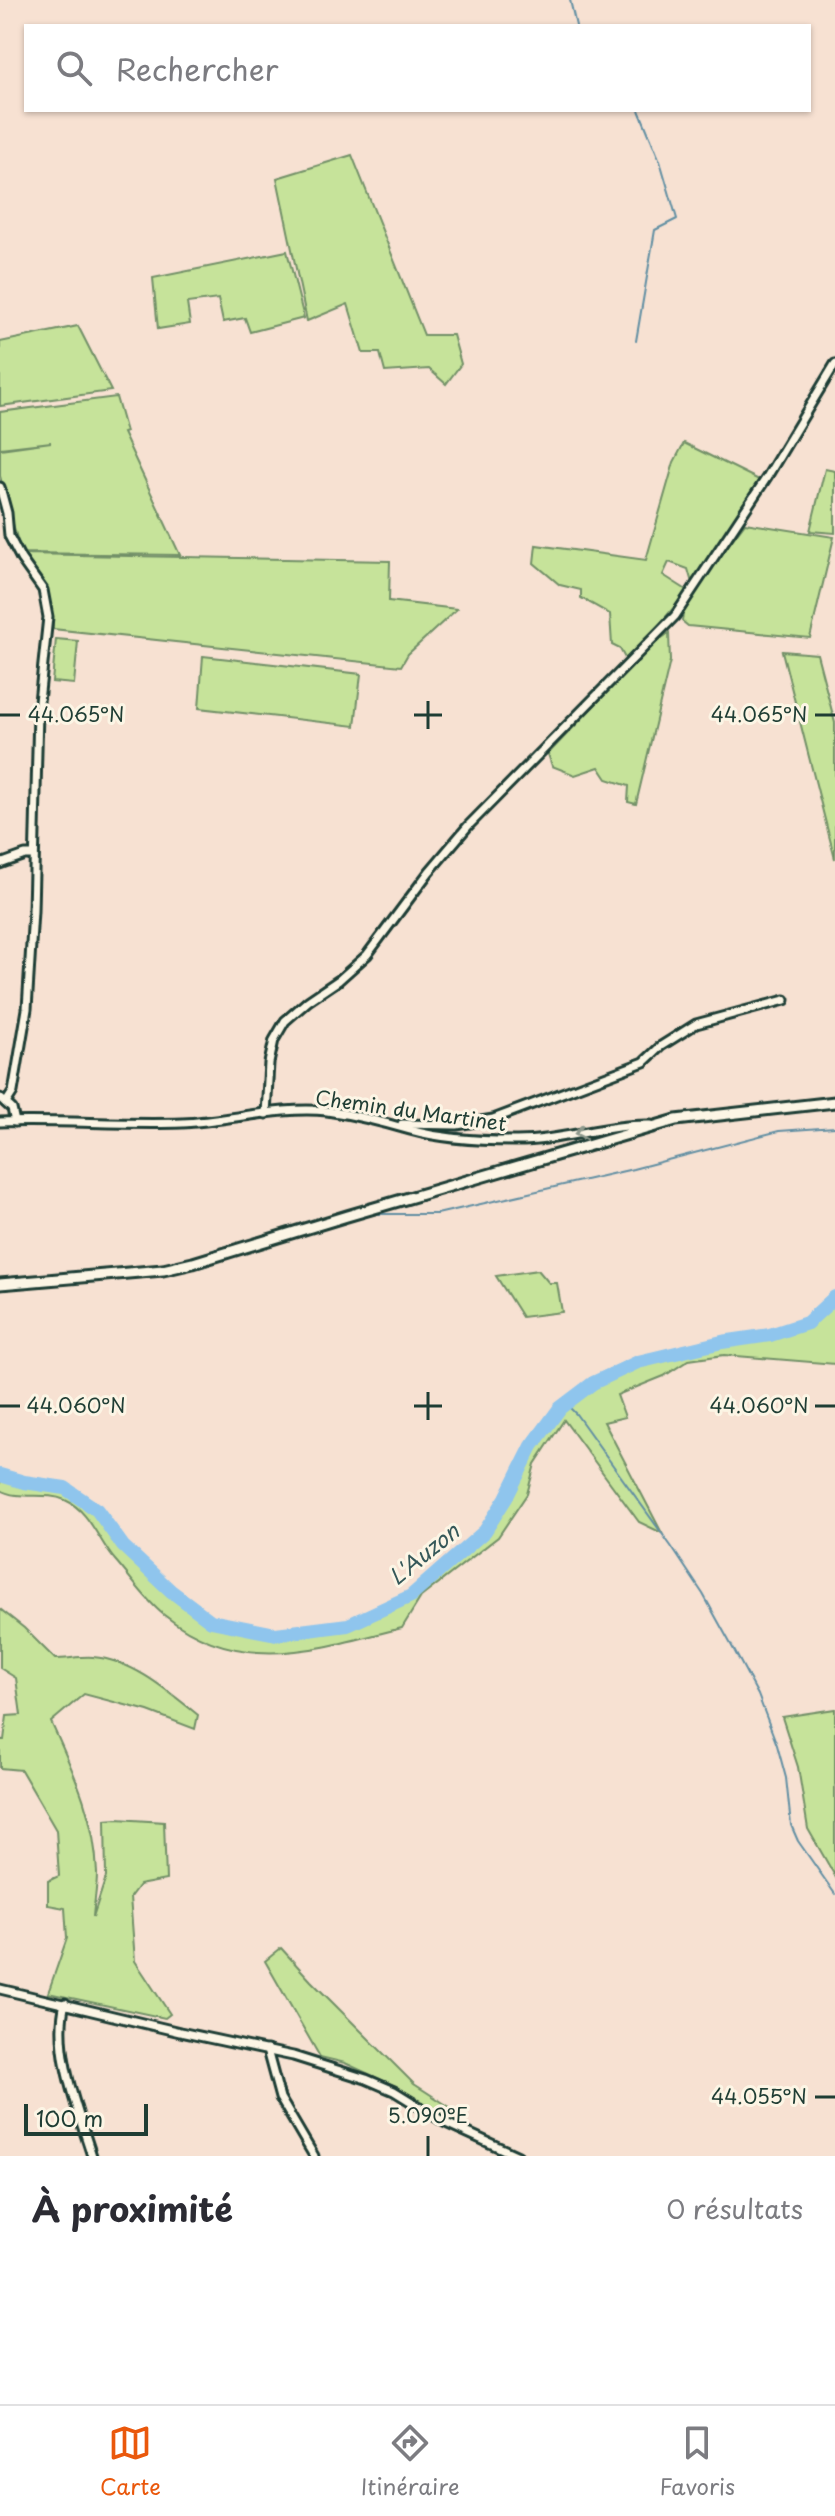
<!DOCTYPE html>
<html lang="fr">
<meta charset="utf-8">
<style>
body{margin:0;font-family:"Playpen Sans",sans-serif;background:#f2f2f3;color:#2b2b33}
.scale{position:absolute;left:24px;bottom:20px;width:124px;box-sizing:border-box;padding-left:8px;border:4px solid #1f3d34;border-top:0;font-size:22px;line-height:28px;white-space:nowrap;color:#1f3d34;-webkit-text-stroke:6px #fcf5e5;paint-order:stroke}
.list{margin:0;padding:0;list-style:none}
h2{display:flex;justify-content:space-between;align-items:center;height:104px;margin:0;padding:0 32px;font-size:34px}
h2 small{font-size:26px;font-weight:400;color:#7c7c81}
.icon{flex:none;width:44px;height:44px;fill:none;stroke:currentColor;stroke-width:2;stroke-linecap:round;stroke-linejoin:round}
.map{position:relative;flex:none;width:835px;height:2156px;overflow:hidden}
.search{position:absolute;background:#fff;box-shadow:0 2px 6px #0004;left:24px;right:24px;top:24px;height:88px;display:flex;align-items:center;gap:20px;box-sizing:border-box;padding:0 28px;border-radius:0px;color:#7c7c81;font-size:30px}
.sheet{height:248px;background:#fff}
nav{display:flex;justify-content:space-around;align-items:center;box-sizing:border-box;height:112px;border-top:2px solid #e1e1e2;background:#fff;font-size:22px;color:#7c7c81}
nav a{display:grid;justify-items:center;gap:4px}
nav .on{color:#ea580c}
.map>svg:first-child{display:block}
</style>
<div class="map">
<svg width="835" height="2156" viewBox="0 0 835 2156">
<rect width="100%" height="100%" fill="#f7e1d2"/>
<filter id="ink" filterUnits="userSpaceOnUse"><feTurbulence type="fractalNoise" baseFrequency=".0125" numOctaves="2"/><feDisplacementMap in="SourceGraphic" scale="16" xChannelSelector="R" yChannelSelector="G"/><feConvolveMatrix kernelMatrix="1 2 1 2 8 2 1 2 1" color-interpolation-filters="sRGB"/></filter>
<g filter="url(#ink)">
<!-- green -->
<g fill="#c6e39a" stroke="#729067" stroke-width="2">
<path d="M352 155 424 335H453L461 364 446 384 429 369 385 372 380 353H363L348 304 307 321 277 178Z"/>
<path d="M287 251 304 318 250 332 245 318 223 322 218 299 187 303 190 324 158 329 153 278Z"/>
<path d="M78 326 111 391 0 406V342Z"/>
<path d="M116 397 126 432 123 433 180 555 21 553 0 476V449L51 442 0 448V412Z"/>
<path d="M684 443 759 480 692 583 688 569 669 562 663 575 688 591 627 662 620 649 612 645 610 614 581 598V590L560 585 534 563 536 545 646 560 674 462Z"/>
<path d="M825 469 835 471V533L810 531Z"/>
<path d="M745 523 834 537 810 638 688 626 682 621 683 614 711 568Z"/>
<path d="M22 554 390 561 389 601 457 609 408 654 401 666 53 629C52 592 44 583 22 554Z"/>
<path d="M669 633 670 661 636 804 628 802 629 786 607 779 599 767 575 775 552 766 548 754 652 645Z"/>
<path d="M56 639 78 641 74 684 52 682Z"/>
<path d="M782 651 817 654 835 723V859Z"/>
<path d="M203 656 361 674 355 726 199 708Z"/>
<path d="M538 1270 549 1283H557L562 1312 522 1317 496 1276Z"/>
<path d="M835 1302V1364L724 1355 689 1360 664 1376 617 1395 625 1417 604 1422 662 1533 639 1522 564 1420 535 1464 527 1494 498 1537 421 1597 402 1628C317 1649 241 1676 164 1615 146 1601 131 1578 115 1560 99 1542 90 1511 65 1500 45 1491 19 1501 0 1490V1479L64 1493 94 1513 122 1549 171 1594 210 1624 276 1638 349 1629 413 1598 487 1533 507 1501 535 1448 563 1409 596 1386 640 1364 724 1345 770 1339 807 1326Z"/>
<path d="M0 1609 24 1628 55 1659C67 1659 81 1656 93 1657 133 1660 168 1691 198 1715L195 1729 148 1711 84 1694 51 1722C74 1773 95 1816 97 1873 97 1888 94 1903 93 1917L106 1877 105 1820 117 1819 164 1822 166 1880 139 1885 130 1897 135 1961 170 2014 165 2018 48 1993 67 1938 65 1908 48 1905V1881L59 1876 56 1830 21 1770 0 1768V1740H4L7 1716 21 1715 16 1678 0 1668Z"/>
<path d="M835 1709V1876L808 1829 798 1767 782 1717Z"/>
<path d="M281 1948 311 1981 414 2084 459 2113 441 2112 395 2086 345 2063 320 2057 265 1961Z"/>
</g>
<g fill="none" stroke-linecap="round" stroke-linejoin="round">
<!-- stream -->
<g stroke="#628fa3" stroke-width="2">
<path d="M570 0 576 26"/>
<path d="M636 341 655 230 677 219 660 161 639 110"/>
<path d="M372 1214H437L633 1169 779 1131 835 1127"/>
<path d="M566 1404 576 1414 671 1546 703 1594 734 1650 758 1695 777 1745 786 1778 791 1825 798 1841 835 1894"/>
</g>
<!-- river -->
<path stroke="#8fc5ed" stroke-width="14" d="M0 1475 24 1482 65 1488 97 1510 123 1546 171 1591 211 1621 276 1634 348 1625 411 1596 485 1531 506 1498 532 1446 560 1408 593 1383 638 1362 722 1342 770 1335 807 1323 835 1297"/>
<!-- minor casing -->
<g stroke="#1f3d34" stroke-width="13">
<g id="minor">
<path d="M0 487 7 513 9 536 21 559 43 590 48 617 38 711 33 911 27 1009 13 1092 6 1103"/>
<path d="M0 864 25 855H33"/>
<path d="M0 1098 12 1109 15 1122"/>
<path d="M266 1114 269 1063 274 1040 285 1021 308 1001 339 980 367 955 429 872 468 826 675 616 767 477 835 364"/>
<path d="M0 1122C61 1120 121 1125 182 1123 230 1121 280 1106 327 1111 355 1115 383 1122 410 1130 442 1139 480 1141 513 1141 560 1142 604 1124 651 1125"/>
<path d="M402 1124 457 1125 493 1119 644 1062 661 1046 696 1024 785 1000"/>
<path d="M0 1989 180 2032 293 2056 366 2079 394 2091 444 2122 518 2156"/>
<path d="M65 2003C53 2050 78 2111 92 2156"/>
<path d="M267 2050 280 2098 314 2156"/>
</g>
</g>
<!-- secondary casing -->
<g stroke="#1f3d34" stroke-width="15">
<path id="secondary" d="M0 1284 163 1270 193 1263 347 1216 676 1120 835 1102"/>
</g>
<!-- minor -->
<use href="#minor" stroke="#fcf5e5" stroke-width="7"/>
<!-- secondary -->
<use href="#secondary" stroke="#fcf5e5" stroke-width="9"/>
</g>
<!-- one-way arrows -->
<defs><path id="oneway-chevron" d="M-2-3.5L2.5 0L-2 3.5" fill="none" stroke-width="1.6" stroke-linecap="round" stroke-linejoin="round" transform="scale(2)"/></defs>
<use stroke="#8e998c" href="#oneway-chevron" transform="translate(580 1133) rotate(169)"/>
</g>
<!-- ticks -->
<path fill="none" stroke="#1f3d34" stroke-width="3" d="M428 701V729M0 715H20M414 715H442M815 715H835M428 1392V1420M0 1406H20M414 1406H442M815 1406H835M815 2097H835M428 2136V2156"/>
<g text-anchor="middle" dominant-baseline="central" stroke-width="6" stroke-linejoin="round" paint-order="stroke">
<!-- street labels -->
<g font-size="20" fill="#1f3d34" stroke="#fcf5e5">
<text transform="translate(411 1110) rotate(8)">Chemin du Martinet</text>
</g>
<!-- water labels -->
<g font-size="22" font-style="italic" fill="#355859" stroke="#fcf5e5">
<text transform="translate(423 1553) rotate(-39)">L'Auzon</text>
</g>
</g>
<g font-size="20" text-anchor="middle" fill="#1f3d34" stroke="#fcf5e5" stroke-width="6" stroke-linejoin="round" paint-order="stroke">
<text x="76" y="722">44.065°N</text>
<text x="759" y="722">44.065°N</text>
<text x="76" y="1413">44.060°N</text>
<text x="759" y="1413">44.060°N</text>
<text x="759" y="2104">44.055°N</text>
<text x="428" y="2123">5.090°E</text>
</g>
</svg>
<div class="scale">100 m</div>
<div class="search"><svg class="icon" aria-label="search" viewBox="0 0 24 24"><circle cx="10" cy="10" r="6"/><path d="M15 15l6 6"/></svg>Rechercher</div>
</div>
<section class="sheet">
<h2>À proximité<small>0 résultats</small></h2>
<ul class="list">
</ul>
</section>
<nav>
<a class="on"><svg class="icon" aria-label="map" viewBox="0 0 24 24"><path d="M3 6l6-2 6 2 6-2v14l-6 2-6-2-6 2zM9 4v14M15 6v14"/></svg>Carte</a>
<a><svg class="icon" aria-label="directions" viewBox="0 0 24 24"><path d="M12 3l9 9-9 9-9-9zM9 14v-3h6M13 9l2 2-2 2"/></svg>Itinéraire</a>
<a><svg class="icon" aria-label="saved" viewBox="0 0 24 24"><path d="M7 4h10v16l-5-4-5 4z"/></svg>Favoris</a>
</nav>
